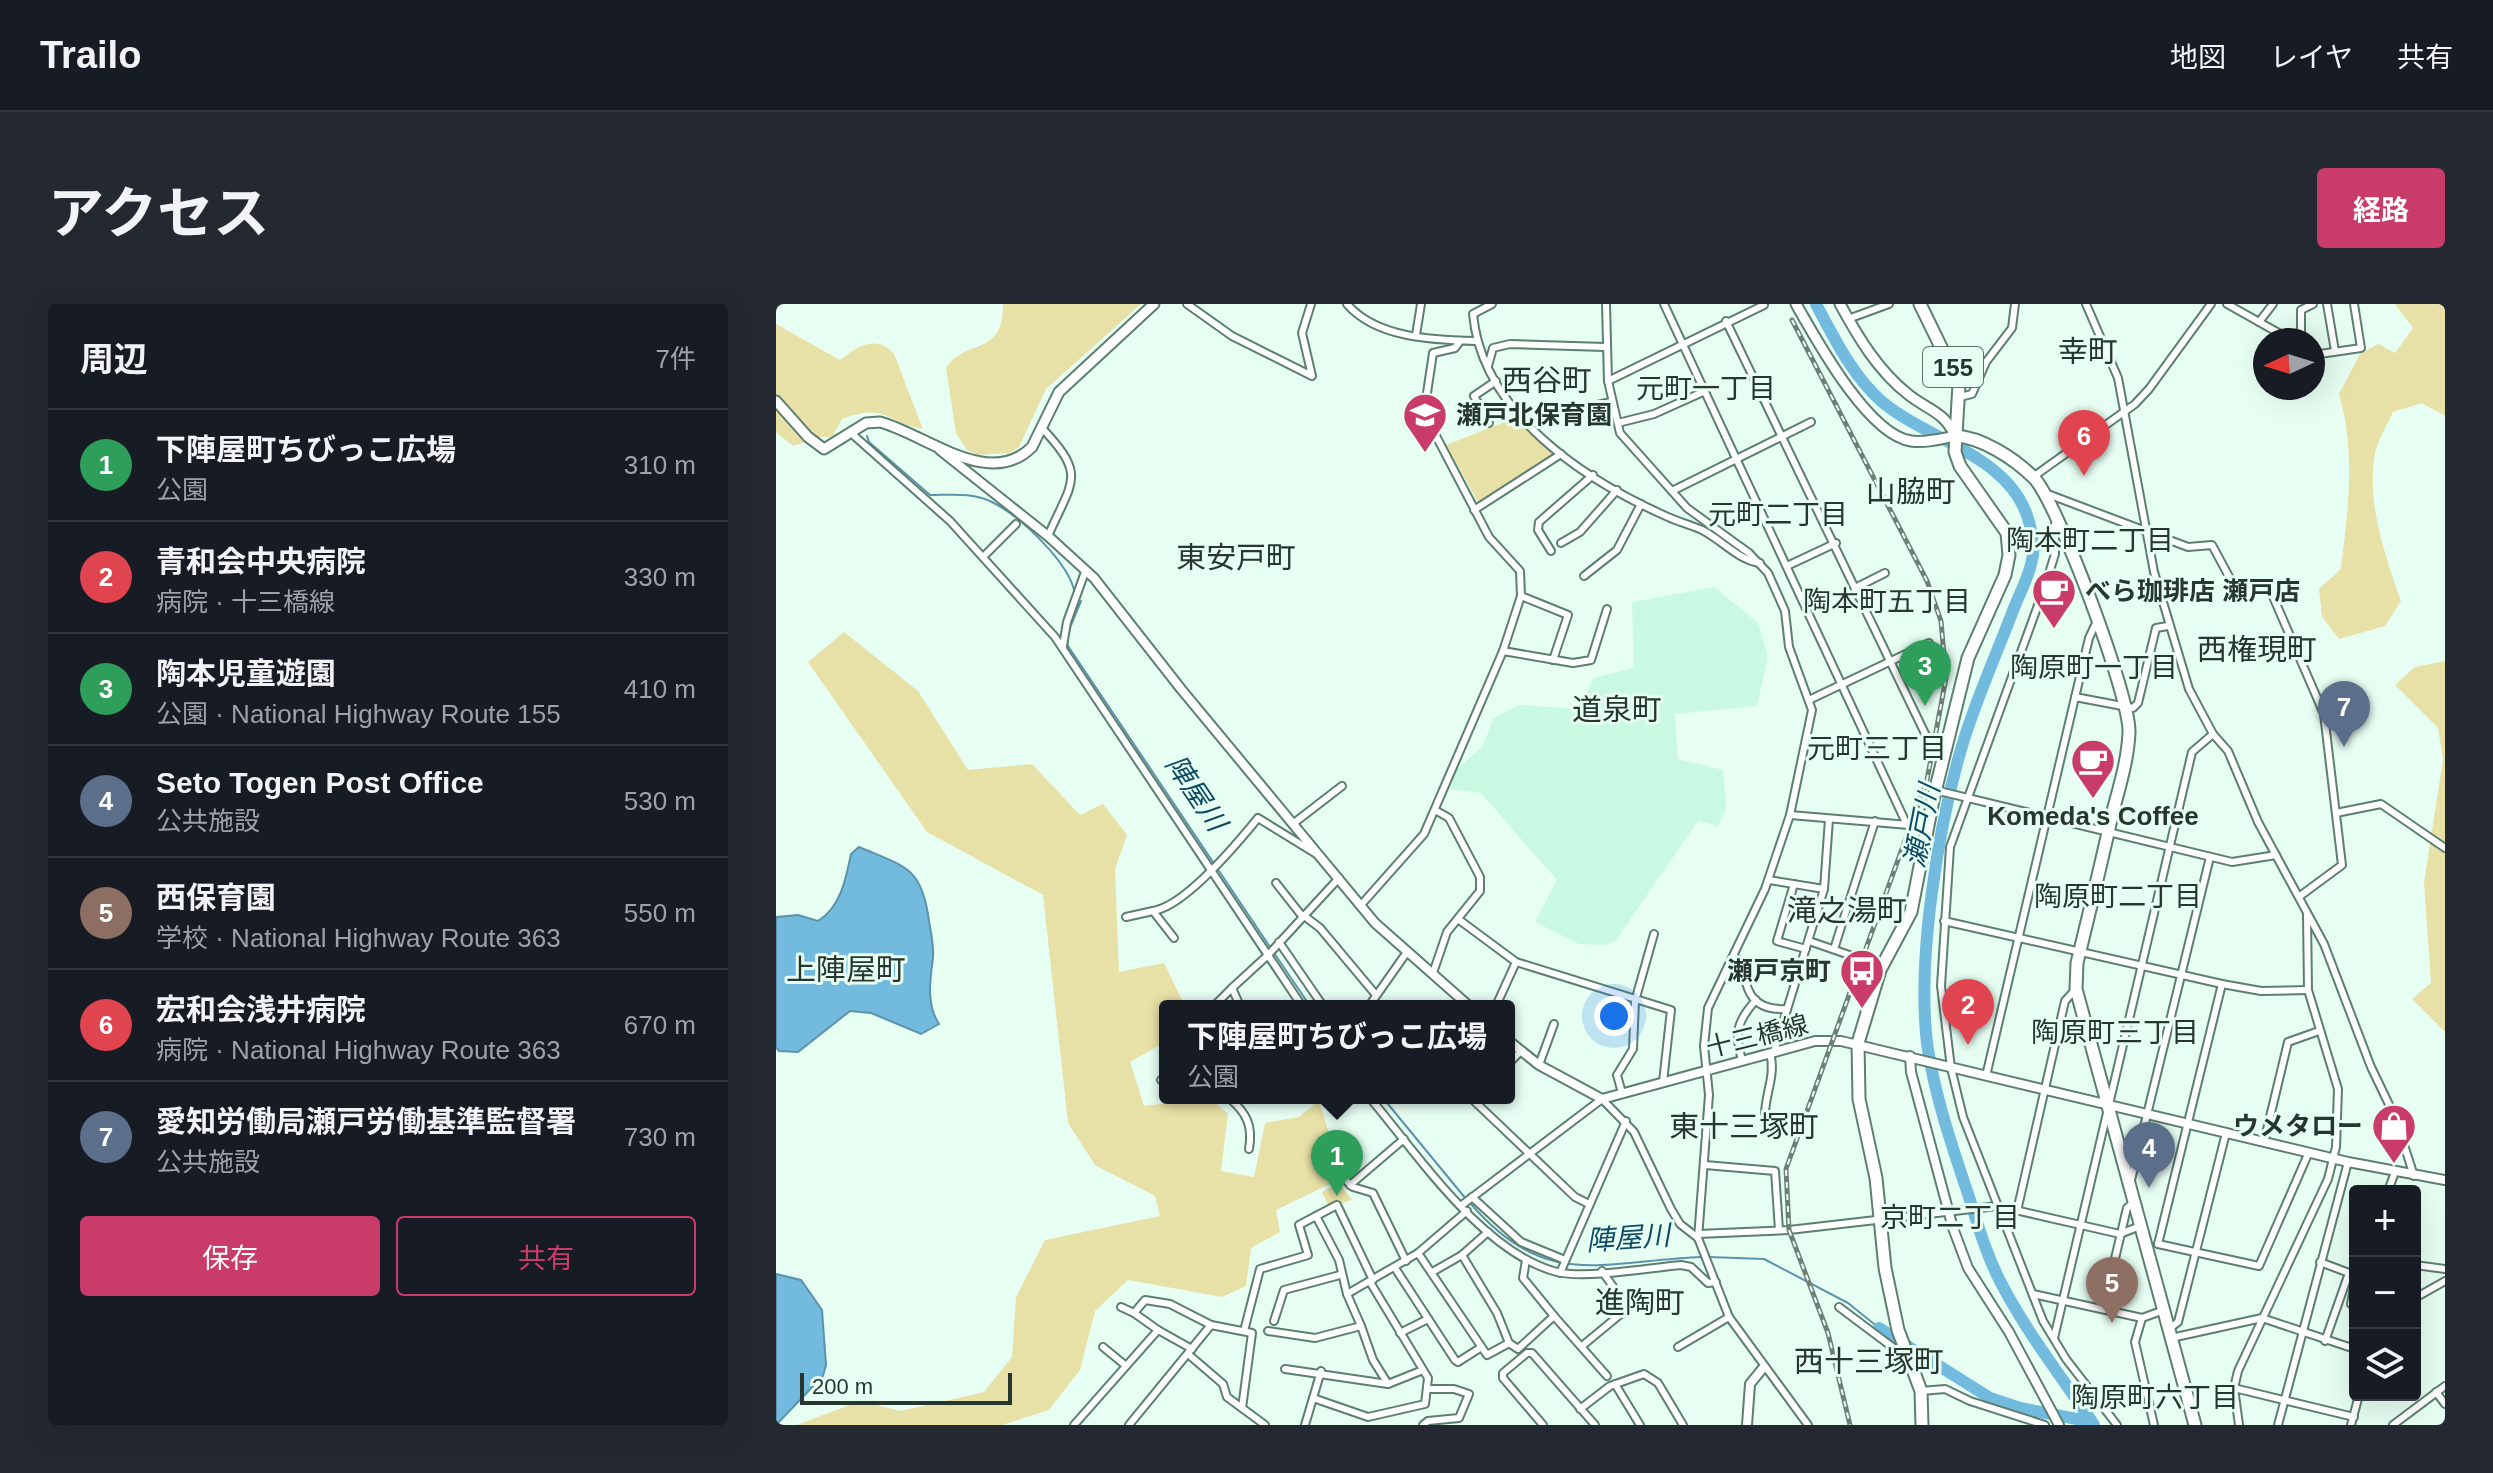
<!DOCTYPE html>
<html lang="ja">
<meta charset="utf-8">
<style>
body{margin:0;font-family:Helvetica,"Noto Sans JP",sans-serif;background:#242831;color:#f1f3f6}
.controls{position:absolute;right:24px;bottom:24px;display:grid;overflow:hidden;border-radius:8px;box-shadow:0 8px 32px #0002}
.controls button{width:72px;height:72px;display:grid;place-items:center;padding:0;border:0;border-bottom:2px solid #363941;background:#171b24;color:#f1f3f6;font:40px sans-serif}
.compass{position:absolute;left:1477px;top:24px;width:72px;height:72px;border-radius:50%;background:#171b24;box-shadow:0 8px 32px #0002;rotate:266deg}
.scale{position:absolute;left:24px;bottom:20px;width:212px;box-sizing:border-box;padding-left:8px;border:4px solid #27362f;border-top:0;font-size:22px;line-height:28px;white-space:nowrap;color:#27362f;-webkit-text-stroke:6px #e7fef3;paint-order:stroke}
.you{position:absolute;left:838px;top:712px;width:28px;height:28px;margin:-20px;border:6px solid #fff;border-radius:50%;background:#1a73e8;box-shadow:0 0 0 12px #1a73e833}
.badge{display:grid;place-items:center;width:52px;height:52px;border-radius:50%;background:#c93b68;color:#fff;font-size:26px;font-weight:700}
.pin{position:absolute;translate:-50% -66px;filter:drop-shadow(0 2px 4px #0008)}
.pin::after{content:'';position:absolute;top:42px;width:28px;height:24px;background:inherit;clip-path:polygon(0 0,100% 0,50% 100%)}
.popup{position:absolute;left:383px;top:696px;width:356px;height:104px;box-sizing:border-box;display:grid;place-content:center;border-radius:8px;background:#171b24;filter:drop-shadow(0 2px 6px #0005);font-size:26px;white-space:nowrap;color:#9ea1a6}
.popup b{font-size:30px;color:#f1f3f6}
.popup::after{content:'';position:absolute;left:50%;top:100%;margin-left:-16px;border:16px solid transparent;border-top-color:#171b24}
.list{margin:0;padding:0;list-style:none}
h2{display:flex;justify-content:space-between;align-items:center;height:104px;margin:0;padding:0 32px;font-size:34px}
h2 small{font-size:26px;font-weight:400;color:#9ea1a6}
.list li{display:grid;grid-template-columns:52px 1fr auto;gap:24px;align-items:center;box-sizing:border-box;height:112px;padding:0 32px;border-top:2px solid #363941}
.list b{display:block;font-size:30px;white-space:nowrap}
.list p{margin:0;font-size:26px;white-space:nowrap;color:#9ea1a6}
.list em{font-size:26px;font-style:normal;color:#9ea1a6}
.actions{display:flex;gap:16px;padding:24px 32px}
.actions a{flex:1;padding:18px 0;border:2px solid #c93b68;border-radius:8px;text-align:center;font-size:28px;color:#c93b68}
.actions .main{background:#c93b68;color:#fff}
.icon{flex:none;width:44px;height:44px;fill:none;stroke:currentColor;stroke-width:2;stroke-linecap:round;stroke-linejoin:round}
.map{position:relative;flex:none;width:1669px;height:1121px;overflow:hidden;border-radius:8px}
header{display:flex;align-items:center;gap:48px;box-sizing:border-box;height:112px;padding:0 40px;background:#171b24;border-bottom:2px solid #363941}
header strong{font-size:38px}
nav{display:flex;gap:44px;margin-inline-start:auto;font-size:28px}
.intro{display:flex;align-items:center;justify-content:space-between;box-sizing:border-box;height:192px;padding:0 48px}
h1{margin:0;font-size:56px}
.button{padding:20px 36px;border-radius:8px;background:#c93b68;color:#fff;font-size:28px;font-weight:700}
main{display:flex;gap:48px;padding:0 48px}
aside{flex:1;background:#171b24;border-radius:8px;box-shadow:0 8px 32px #0002}
.map>svg:first-child{display:block}
</style>
<header>
<strong>Trailo</strong>
<nav><a>地図</a><a>レイヤ</a><a>共有</a></nav>
</header>
<div class="intro"><h1>アクセス</h1><a class="button">経路</a></div>
<main>
<aside>
<h2>周辺<small>7件</small></h2>
<ul class="list">
<li><span class="badge" style="background:#2e9e5b">1</span><div><b>下陣屋町ちびっこ広場</b><p>公園</p></div><em>310 m</em></li>
<li><span class="badge" style="background:#e0444e">2</span><div><b>青和会中央病院</b><p>病院 · 十三橋線</p></div><em>330 m</em></li>
<li><span class="badge" style="background:#2e9e5b">3</span><div><b>陶本児童遊園</b><p>公園 · National Highway Route 155</p></div><em>410 m</em></li>
<li><span class="badge" style="background:#5c6f8a">4</span><div><b>Seto Togen Post Office</b><p>公共施設</p></div><em>530 m</em></li>
<li><span class="badge" style="background:#8d6e63">5</span><div><b>西保育園</b><p>学校 · National Highway Route 363</p></div><em>550 m</em></li>
<li><span class="badge" style="background:#e0444e">6</span><div><b>宏和会浅井病院</b><p>病院 · National Highway Route 363</p></div><em>670 m</em></li>
<li><span class="badge" style="background:#5c6f8a">7</span><div><b>愛知労働局瀬戸労働基準監督署</b><p>公共施設</p></div><em>730 m</em></li>
</ul>
<div class="actions"><a class="main">保存</a><a>共有</a></div>
</aside>
<div class="map">
<svg width="1669" height="1121" viewBox="0 0 1669 1121">
<rect width="100%" height="100%" fill="#e7fef3"/>
<!-- built -->
<path fill="#c9f9e3" d="M938 283 982 319 992 352 981 402 899 410 902 455 947 466 950 504 942 522 922 517 840 636 830 641 803 640 759 618 781 576 705 489 674 485 680 466 707 442 717 415 743 401 801 405 806 402 817 374 858 364 856 298Z"/>
<!-- green -->
<g fill="#e8e1a7">
<path d="M227 0H365L270 85 243 143 234 149 201 151 191 146 180 129 170 64C191 33 227 54 227 0Z"/>
<path d="M1619 0H1669V112L1646 99 1617 108C1611 121 1602 136 1599 149 1590 199 1609 251 1625 297L1609 322 1563 335 1546 313 1543 285 1565 265C1572 205 1580 148 1563 90L1584 50 1602 40 1619 49 1637 24Z"/>
<path d="M0 20 64 56C81 42 101 30 118 50L147 125C109 119 111 98 66 115L56 133H45L17 142 0 128Z"/>
<path d="M740 109 749 124 780 150 702 198 670 141 726 119Z"/>
<path d="M68 328 142 387 192 466 256 460 304 511 327 500 351 531 339 565 343 668 388 659 409 702H389V738L354 758 368 802 434 794 452 810 445 867 478 873 489 819 523 813 543 796 554 833 539 845 560 877 500 906 504 928 475 944 470 982 446 993 352 976 319 1007 304 1066 273 1106 226 1121H21L84 1097 125 1107 208 1088 236 1053 240 993 269 936 384 912 379 892 319 861 292 819 267 591 151 528 32 358Z"/>
<path d="M1669 357V728L1636 695 1655 679 1648 579 1667 455 1662 424 1619 381 1639 363Z"/>
<path d="M563 879 576 896 553 903 546 888Z"/>
</g>
<!-- water -->
<g fill="#72bbde" stroke="#5c93aa" stroke-width="2">
<path d="M83 543C130 563 146 563 153 617 155 629 158 642 157 654 154 676 150 700 163 720L145 730 95 709 74 707 22 748 3 747 0 743V613L22 611 42 617C65 603 70 574 75 550Z"/>
<path d="M0 970 25 976 46 1006 50 1061 47 1072 0 1121Z"/>
</g>
<g fill="none" stroke-linecap="round" stroke-linejoin="round">
<!-- stream -->
<g stroke="#5c93aa" stroke-width="2">
<path d="M91 132 93 138 154 191C174 191 197 188 216 198 244 212 294 259 299 290"/>
<path d="M293 326 305 297"/>
<path d="M291 336 292 342 494 643"/>
<path d="M498 649 534 702"/>
<path d="M607 794 690 895"/>
<path d="M695 900C770 987 825 957 926 953"/>
<path d="M933 953 988 955 1072 999 1103 1024"/>
</g>
<!-- river -->
<g stroke="#72bbde" stroke-width="12">
<path d="M1040 0C1057 32 1076 71 1104 96 1149 136 1236 151 1253 218 1256 229 1259 246 1256 256 1253 272 1244 289 1238 304 1221 349 1200 395 1186 442 1162 523 1141 655 1151 739 1158 789 1175 839 1191 887 1201 917 1209 948 1224 977 1250 1028 1286 1073 1318 1121"/>
<path d="M1103 1024 1214 1094 1244 1104 1316 1118"/>
</g>
<!-- minor casing -->
<g stroke="#5c7f6f" stroke-width="10">
<g id="minor">
<path d="M411 0 456 32 536 72 526 29 535 0"/>
<path d="M571 0C600 34 657 36 699 37"/>
<path d="M716 0 697 10C706 109 808 176 892 213 903 218 915 221 926 226 946 236 962 256 984 259"/>
<path d="M830 0 832 77 844 129 911 204 973 249 992 269 1009 307 1013 343 1036 406 1014 511 989 585 932 704 928 742 933 791 922 934"/>
<path d="M888 0 1131 521"/>
<path d="M1310 0 1342 74 1378 268 1413 385 1437 430 1452 447 1482 518 1548 640 1595 763 1619 813 1638 872"/>
<path d="M1451 0 1515 36"/>
<path d="M1551 0 1559 47"/>
<path d="M1072 15 1113 0"/>
<path d="M950 17 1155 442 1167 453"/>
<path d="M1483 18 1497 0"/>
<path d="M640 31 645 0"/>
<path d="M1525 36V6L1537 0"/>
<path d="M1537 51 1585 44 1578 0"/>
<path d="M712 62 717 44 734 40 829 43"/>
<path d="M832 77 988 1"/>
<path d="M1184 93 1196 90 1210 58 1236 24 1239 0"/>
<path d="M772 112 835 98"/>
<path d="M713 119 698 92 720 77"/>
<path d="M842 119 878 110 927 88"/>
<path d="M265 123C311 172 297 175 272 232"/>
<path d="M75 129 174 217 279 333 526 702"/>
<path d="M1257 173 1359 100 1373 85 1435 0"/>
<path d="M896 187 1035 118"/>
<path d="M1269 189 1412 243 1436 241 1457 280H1482L1495 288 1548 410 1566 561 1524 592"/>
<path d="M698 206 785 150"/>
<path d="M1279 216V250L1269 282 1174 543 1165 682 1175 764 1187 813 1267 1017 1290 1055 1341 1121"/>
<path d="M785 239 804 228 841 186"/>
<path d="M775 247 762 226 763 218 817 171"/>
<path d="M207 253 240 220"/>
<path d="M1011 262 1060 239"/>
<path d="M808 272 841 246 865 200"/>
<path d="M1079 284 1109 269"/>
<path d="M745 292 792 311 777 356"/>
<path d="M287 342 291 318 309 268"/>
<path d="M727 347 797 359 815 356 831 305"/>
<path d="M1299 393 1357 404 1362 399 1380 324 1392 322"/>
<path d="M1035 395 1153 339"/>
<path d="M1159 486 1456 558 1500 551"/>
<path d="M1560 509 1605 500 1669 544"/>
<path d="M1014 511 1133 521 1150 528"/>
<path d="M518 519 566 482"/>
<path d="M993 576 1048 585"/>
<path d="M500 579 526 612"/>
<path d="M1018 580 1001 637 1030 645"/>
<path d="M585 601 648 530 727 347 745 292 744 267 713 233 648 109 657 49 679 44 684 37"/>
<path d="M527 611 544 624 600 691"/>
<path d="M1531 611 1532 686 1562 785 1560 843 1552 875 1462 1067 1458 1084 1578 1113"/>
<path d="M350 613 377 607"/>
<path d="M682 615 740 658 895 706 887 778"/>
<path d="M1168 617 1446 680 1485 687 1532 686"/>
<path d="M398 634 377 607C409 602 460 541 482 514L542 551"/>
<path d="M1033 637 1105 662"/>
<path d="M503 638 547 702"/>
<path d="M1058 645 1099 517"/>
<path d="M957 653 965 657C970 688 976 707 1011 705"/>
<path d="M657 669 671 628 704 587V573L673 514 659 506"/>
<path d="M438 702 456 684"/>
<path d="M464 702 456 684 492 651 563 574"/>
<path d="M593 702 631 648"/>
<path d="M720 702 740 658"/>
<path d="M998 748 1048 585 1053 515"/>
<path d="M966 756C958 729 961 717 980 696"/>
<path d="M733 759 745 747"/>
<path d="M763 761 778 720"/>
<path d="M1210 772 1313 334 1321 317"/>
<path d="M385 776H389"/>
<path d="M846 789 841 771 857 745 859 697 878 630"/>
<path d="M453 794C471 809 477 822 473 845"/>
<path d="M594 794C642 851 707 949 781 968 809 975 873 964 905 961L915 963 932 979 940 978"/>
<path d="M695 794 799 893 813 900"/>
<path d="M989 809C990 787 1000 770 994 749"/>
<path d="M1488 838 1512 738 1543 727"/>
<path d="M929 861 999 867 1003 926"/>
<path d="M564 871 577 883 597 889 630 957"/>
<path d="M1355 876 1434 553"/>
<path d="M574 881 628 835"/>
<path d="M1612 887 1619 868"/>
<path d="M696 893 745 938 789 956"/>
<path d="M686 901 826 795 858 828 895 905 904 920 922 934 953 1013 1032 1121"/>
<path d="M1241 907 1289 697 1300 685"/>
<path d="M540 912 563 956 571 990"/>
<path d="M922 930 1013 926 1222 902 1344 930 1364 922"/>
<path d="M1382 940 1446 680"/>
<path d="M1382 940 1483 962 1533 848"/>
<path d="M642 949 711 1051 733 1039 742 1045 778 1012 747 974 750 956"/>
<path d="M686 951 721 1009 733 1039"/>
<path d="M1544 958 1573 969 1549 1037"/>
<path d="M1639 961 1669 965"/>
<path d="M619 964 679 1056 682 1058 704 1044"/>
<path d="M658 967 686 951 712 928"/>
<path d="M784 969 850 817"/>
<path d="M1579 977 1575 1000 1579 1004"/>
<path d="M1257 990 1366 1014 1388 1006"/>
<path d="M1639 994 1669 977"/>
<path d="M345 1003 358 1009"/>
<path d="M1063 1003 1131 1054"/>
<path d="M1327 1005 1351 904 1358 898"/>
<path d="M778 1012 831 1072"/>
<path d="M1366 1014 1359 1038 1378 1121"/>
<path d="M498 1017 508 986 564 971"/>
<path d="M585 1022 597 1056 612 1080"/>
<path d="M1393 1025 1402 1018 1450 829"/>
<path d="M382 1026 416 1045"/>
<path d="M468 1027 484 965 532 951 523 921 561 901 597 976"/>
<path d="M492 1027 539 1034 585 1022 571 990 642 949 691 907"/>
<path d="M624 1029 652 1015"/>
<path d="M1278 1034 1416 448 1437 430"/>
<path d="M1395 1034 1486 1014 1579 1045"/>
<path d="M806 1042 852 1004 826 967"/>
<path d="M327 1043 349 1061"/>
<path d="M902 1043 953 1013"/>
<path d="M412 1050 447 1080 451 1093 489 1121"/>
<path d="M509 1065 612 1080 647 1066"/>
<path d="M839 1080 864 1121"/>
<path d="M1458 1084 1463 1121"/>
<path d="M1145 1087 1169 1085 1194 1097 1269 1121"/>
<path d="M1660 1088 1669 1100"/>
<path d="M537 1094 592 1113 649 1100 652 1074 594 978"/>
<path d="M804 1105 834 1082 868 1070 882 1079 907 1121"/>
<path d="M298 1121 382 1026 358 1009 369 996 394 1000 435 1021 476 1029 466 1104"/>
<path d="M353 1121 435 1021"/>
<path d="M529 1121 545 1067"/>
<path d="M647 1121 652 1117 683 1114 693 1090 678 1085H651"/>
<path d="M767 1121 727 1074V1069L751 1049H756L819 1121"/>
<path d="M1502 1121 1572 858"/>
<path d="M1575 1121 1583 1091"/>
<path d="M1617 1121 1669 1082"/>
</g>
</g>
<!-- tertiary casing -->
<g stroke="#5c7f6f" stroke-width="12">
<g id="tertiary">
<path d="M164 146 272 232 318 274 405 385 599 619 693 702"/>
<path d="M733 737 763 761 826 795 1039 737H1065L1572 858 1669 876"/>
<path d="M1134 752 1135 768 1177 924 1192 964 1233 1028 1283 1121"/>
<path d="M971 1121 974 1080 987 1064"/>
</g>
</g>
<!-- secondary casing -->
<g stroke="#5c7f6f" stroke-width="13">
<g id="secondary">
<path d="M1020 0C1040 35 1092 131 1135 137 1149 139 1165 135 1179 132 1169 108 1152 106 1133 91 1102 67 1082 33 1064 0"/>
<path d="M0 97 32 133 48 145 90 119 104 118C149 130 213 186 256 143L283 88 378 0"/>
</g>
</g>
<!-- trunk casing -->
<g stroke="#5c7f6f" stroke-width="15">
<g id="trunk">
<path d="M1144 0 1183 80 1179 148 1184 162 1231 229 1233 251 1229 271 1192 354 1157 496 1135 608 1104 666 1082 739 1083 795 1100 874 1109 964 1122 1026 1145 1087 1146 1121"/>
<path d="M1179 132C1205 133 1238 154 1258 174 1282 199 1354 392 1353 428 1352 456 1343 484 1336 511 1325 560 1313 610 1301 659L1300 685 1419 1121"/>
</g>
</g>
<!-- minor -->
<use href="#minor" stroke="#fff" stroke-width="6"/>
<!-- tertiary -->
<use href="#tertiary" stroke="#fff" stroke-width="8"/>
<!-- secondary -->
<use href="#secondary" stroke="#fff" stroke-width="9"/>
<!-- trunk -->
<use href="#trunk" stroke="#fff" stroke-width="11"/>
<!-- rail casing -->
<g stroke="#6d7f76" stroke-width="5">
<path id="rail" d="M1016 16 1151 277 1165 317 1170 374 1151 476 1010 865 1013 926 1052 1029 1074 1121"/>
</g>
<!-- rail -->
<use href="#rail" stroke="#e7fef3" stroke-width="2" stroke-dasharray="6" stroke-linecap="butt"/>
</g>
<!-- icons -->
<defs>
<g id="school-pin" transform="scale(2.3)"><path d="M0 17L-7.5 6A9.5 9.5 0 1 1 7.5 6Z" fill="#c93b68" stroke="#e7fef3"/><path d="M0-5L7-2L0 1L-7-2ZM-4 1L0 2.5L4 1V4Q0 6-4 4Z" fill="#fff"/></g>
<g id="cafe-pin" transform="scale(2.3)"><path d="M0 17L-7.5 6A9.5 9.5 0 1 1 7.5 6Z" fill="#c93b68" stroke="#e7fef3"/><path d="M-5.5-4.5H6V0H3Q3 3.5 0 3.5H-2.5Q-5.5 3.5-5.5 0ZM3-3.2v2h1.7v-2ZM-6 4.5H4V6H-6Z" fill="#fff"/></g>
<g id="bus-pin" transform="scale(2.3)"><path d="M0 17L-7.5 6A9.5 9.5 0 1 1 7.5 6Z" fill="#c93b68" stroke="#e7fef3"/><path d="M-5-6H5V4H4V6H2V4H-2V6H-4V4H-5ZM-3.5-4V0h7V-4ZM-3.5 1.2v1.5H-2V1.2ZM2 1.2v1.5H3.5V1.2Z" fill="#fff"/></g>
<g id="shop-pin" transform="scale(2.3)"><path d="M0 17L-7.5 6A9.5 9.5 0 1 1 7.5 6Z" fill="#c93b68" stroke="#e7fef3"/><path d="M-5-2.5h2.3a2.7 3.5 0 0 1 5.4 0H5L5.5 6h-11ZM-1.5-2.5h3a1.5 2.3 0 0 0-3 0Z" fill="#fff"/></g>
</defs>
<g fill-rule="evenodd">
<use href="#school-pin" x="649" y="111"/>
<use href="#cafe-pin" x="1278" y="287"/>
<use href="#cafe-pin" x="1317" y="457"/>
<use href="#bus-pin" x="1086" y="667"/>
<use href="#shop-pin" x="1618" y="822"/>
</g>
<g text-anchor="middle" dominant-baseline="central" stroke-width="6" stroke-linejoin="round" paint-order="stroke">
<!-- shield labels -->
<rect fill="#e7fef3" stroke="#61726a" stroke-width="2" x="1147" y="43" width="60" height="40" rx="6"/>
<g font-size="24" font-weight="bold" fill="#27362f">
<text x="1177" y="63">155</text>
</g>
<!-- poi labels -->
<g font-size="26" font-weight="bold" fill="#27362f" stroke="#e7fef3" text-anchor="start">
<text x="680" y="111">瀬戸北保育園</text>
<text x="1309" y="287">べら珈琲店 瀬戸店</text>
<text x="1317" y="512" text-anchor="middle">Komeda's Coffee</text>
<text x="1055" y="667" text-anchor="end">瀬戸京町</text>
<text x="1587" y="822" text-anchor="end">ウメタロー</text>
</g>
<!-- street labels -->
<g font-size="26" fill="#27362f" stroke="#e7fef3">
<text transform="translate(981 732) rotate(-14)">十三橋線</text>
</g>
<!-- neighbourhood labels -->
<g font-size="28" fill="#27362f" stroke="#e7fef3">
<text x="930" y="84">元町一丁目</text>
<text x="1002" y="210">元町二丁目</text>
<text x="1314" y="236">陶本町二丁目</text>
<text x="1111" y="297">陶本町五丁目</text>
<text x="1318" y="363">陶原町一丁目</text>
<text x="1101" y="444">元町三丁目</text>
<text x="1342" y="592">陶原町二丁目</text>
<text x="1339" y="728">陶原町三丁目</text>
<text x="1174" y="913">京町二丁目</text>
<text x="1379" y="1093">陶原町六丁目</text>
</g>
<!-- water labels -->
<g font-size="28" font-style="italic" fill="#0e4b63" stroke="#e7fef3">
<text transform="translate(420 489) rotate(56)">陣屋川</text>
<text transform="translate(1146 522) rotate(-79)">瀬戸川</text>
<text transform="translate(852 934) rotate(-4)">陣屋川</text>
</g>
<!-- quarter labels -->
<g font-size="30" fill="#27362f" stroke="#e7fef3">
<text x="1312" y="47">幸町</text>
<text x="771" y="76">西谷町</text>
<text x="1135" y="187">山脇町</text>
<text x="460" y="253">東安戸町</text>
<text x="1481" y="345">西権現町</text>
<text x="841" y="405">道泉町</text>
<text x="1071" y="606">滝之湯町</text>
<text x="70" y="665">上陣屋町</text>
<text x="968" y="822">東十三塚町</text>
<text x="864" y="998">進陶町</text>
<text x="1093" y="1057">西十三塚町</text>
</g>
</g>
</svg>
<div class="controls">
<button>+</button>
<button>−</button>
<button><svg class="icon" aria-label="layers" viewBox="0 0 24 24"><path d="M12 4l9 5-9 5-9-5zM3 14l9 5 9-5"/></svg></button>
</div>
<svg class="compass" viewBox="-18 -18 36 36"><path d="M0-13l5 13h-10z" fill="#e53935"/><path d="M0 13l5-13h-10z" fill="#9ea1a6"/></svg>
<div class="scale">200 m</div>
<div class="you"></div>
<div class="pin badge" style="left:561px;top:892px;background:#2e9e5b">1</div>
<div class="popup"><b>下陣屋町ちびっこ広場</b>公園</div>
<div class="pin badge" style="left:1192px;top:741px;background:#e0444e">2</div>
<div class="pin badge" style="left:1149px;top:402px;background:#2e9e5b">3</div>
<div class="pin badge" style="left:1373px;top:884px;background:#5c6f8a">4</div>
<div class="pin badge" style="left:1336px;top:1019px;background:#8d6e63">5</div>
<div class="pin badge" style="left:1308px;top:172px;background:#e0444e">6</div>
<div class="pin badge" style="left:1568px;top:443px;background:#5c6f8a">7</div>
</div>
</main>
